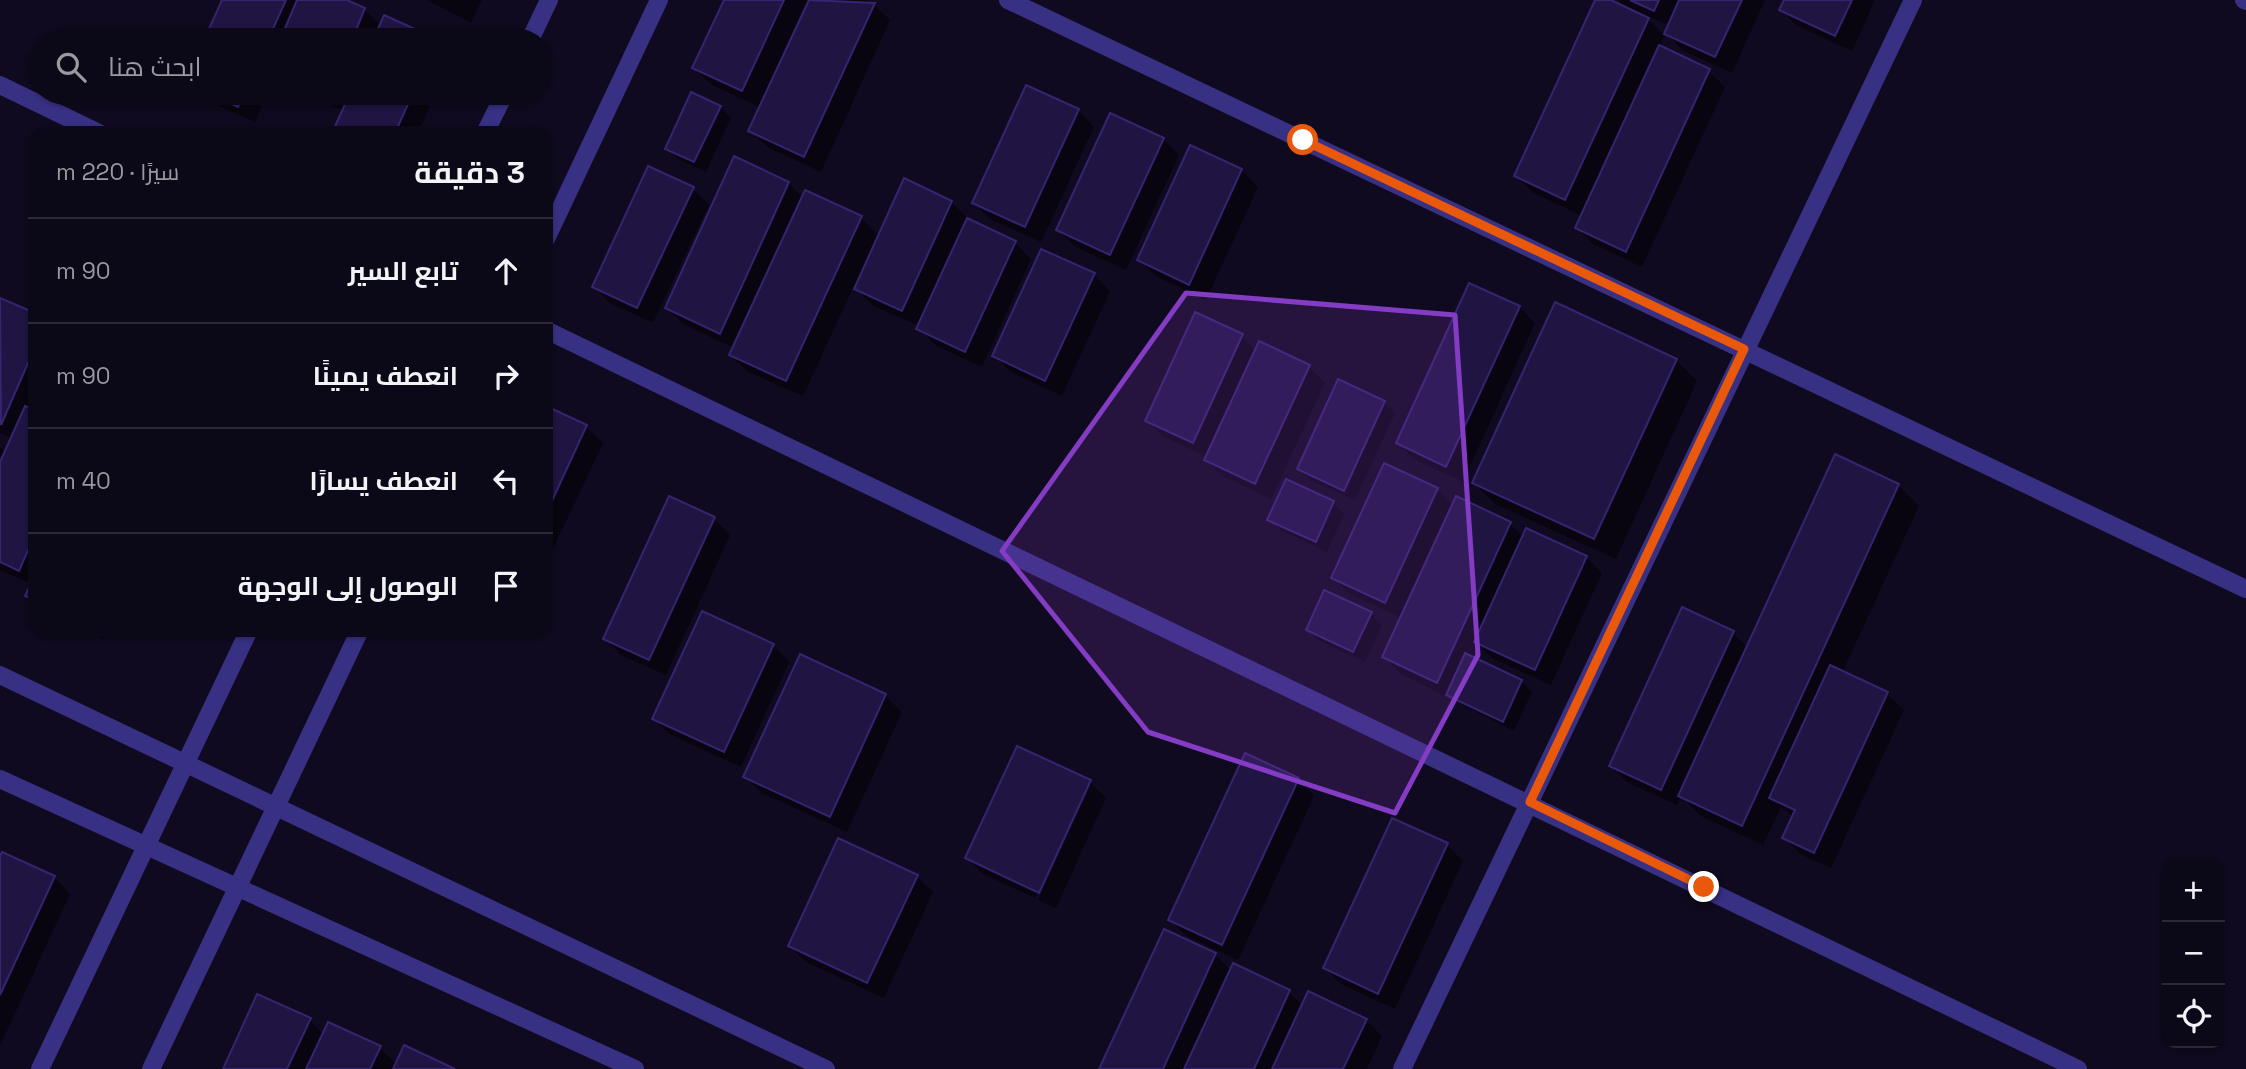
<!DOCTYPE html>
<html lang="ar">
<meta charset="utf-8">
<style>
body{margin:0;font-family:"Space Grotesk",Cairo,sans-serif;background:#141120;color:#f1f3f6;direction:rtl}
.controls{position:absolute;right:21px;bottom:21px;display:grid;overflow:hidden;border-radius:14px;box-shadow:0 2px 5px #0004}
.controls button{width:63px;height:63px;display:grid;place-items:center;padding:0;border:0;border-bottom:2px solid #2b2936;background:#0b0817;color:#f1f3f6;font:35px sans-serif}
.stop{position:absolute;width:21px;height:21px;margin:-16px;border:5px solid #ea580c;border-radius:50%;background:#fff}
.stop.end{background:#ea580c;border-color:#fff;box-shadow:0 2px 7px #0008}
.list{margin:0;padding:0;list-style:none}
h2{display:flex;justify-content:space-between;align-items:center;height:91px;margin:0;padding:0 28px;font-size:30px}
h2 small{font-size:23px;font-weight:400;color:#9a9aa1}
.list li{display:grid;grid-template-columns:46px 1fr auto;gap:21px;align-items:center;box-sizing:border-box;height:105px;padding:0 28px;border-top:2px solid #2b2936}
.list b{display:block;font-size:26px;white-space:nowrap}
.list em{font-size:23px;font-style:normal;color:#9a9aa1}
.icon{flex:none;width:38px;height:38px;fill:none;stroke:currentColor;stroke-width:2;stroke-linecap:round;stroke-linejoin:round}
.map{position:relative;flex:none;width:2246px;height:1069px;overflow:hidden;direction:ltr}
.search{position:absolute;background:#0b0817;box-shadow:0 2px 5px #0004;left:28px;top:28px;width:525px;height:77px;display:flex;align-items:center;gap:18px;box-sizing:border-box;padding:0 24px;border-radius:38px;color:#9a9aa1;font-size:26px}
.panel{position:absolute;background:#0b0817;box-shadow:0 2px 5px #0004;left:28px;top:126px;width:525px;height:511px;border-radius:21px;direction:rtl}
.map>svg:first-child{display:block}
</style>
<div class="map">
<svg width="2246" height="1069" viewBox="0 0 2246 1069">
<rect width="100%" height="100%" fill="#0f0a1f"/>
<!-- shadow -->
<g fill="#0007">
<path d="M224 0H342L364 9 381 26 385 18 436 40H206Z"/>
<path d="M427 0H482L471 23Z"/>
<path d="M726 0H807L774 73 777 74 811 0H868L890 20 821 172 767 147 751 131 761 108 711 84 694 68Z"/>
<path d="M1597 0H1607L1625 8 1617 0H1765L1732 73 1682 50 1666 33 1670 26 1643 14 1665 36 1659 48 1709 71 1725 87 1642 267 1593 244 1577 228 1582 216 1532 192 1516 176Z"/>
<path d="M1786 0H1875L1852 51 1797 26 1781 10Z"/>
<path d="M197 93H268L255 122 203 99Z"/>
<path d="M303 93H436L418 133H334L344 111Z"/>
<path d="M720 107 731 118 706 172 678 159 667 148Z"/>
<path d="M1078 110 1094 127 1041 242 990 219 974 203Z"/>
<path d="M1163 139 1179 155 1126 270 1074 246 1058 230Z"/>
<path d="M1191 147 1241 170 1258 187 1206 300 1156 276 1139 260Z"/>
<path d="M788 183 803 198 861 218 879 236 951 202 968 218 1015 243 1031 259 982 367 935 345 919 326 872 305 854 286 803 396 747 371 731 355 734 348 683 324 667 308Z"/>
<path d="M693 189 709 205 653 323 610 303 594 287Z"/>
<path d="M1094 275 1110 291 1062 396 1011 372 994 356Z"/>
<path d="M0 300 35 315V400L31 410 35 412V603L27 596 32 584 0 570V447L6 453 12 438 0 433Z"/>
<path d="M1519 307 1535 323 1463 482 1414 459 1398 443Z"/>
<path d="M1242 336 1256 351 1309 367 1325 383 1271 499 1223 476 1206 460 1208 457 1164 437 1147 421Z"/>
<path d="M1676 360 1697 381 1616 559 1495 504 1474 483Z"/>
<path d="M1339 381 1384 402 1395 413 1355 500 1310 480 1299 469Z"/>
<path d="M546 408 586 427 603 443 546 564Z"/>
<path d="M1286 481 1333 503 1344 514 1327 552 1280 530 1269 519Z"/>
<path d="M1898 485 1919 506 1842 673 1887 694 1904 710 1831 868 1800 854 1784 837 1793 817 1781 807 1763 845 1701 816 1681 796 1677 805 1627 782 1611 766 1733 633 1748 648Z"/>
<path d="M1437 489 1453 506 1510 524 1524 538 1586 557 1602 573 1551 685 1492 658 1478 644 1472 658 1521 681 1532 692 1514 731 1400 673 1384 657 1402 618 1350 594 1334 578Z"/>
<path d="M714 519 730 535 666 675 621 655 605 639Z"/>
<path d="M1371 614 1382 625 1365 662 1319 641 1308 630Z"/>
<path d="M84 630H108L104 639Z"/>
<path d="M773 645 789 662 741 767 671 735 654 719Z"/>
<path d="M801 656 885 696 902 712 847 832 762 793 745 777Z"/>
<path d="M1298 780 1314 796 1238 960 1186 936 1170 920Z"/>
<path d="M1090 782 1106 798 1056 908 1038 900 1090 786H1086L1035 898 983 874 967 858Z"/>
<path d="M1447 845 1463 861 1395 1009 1341 984 1325 968Z"/>
<path d="M0 850V853L54 877 70 894 0 1046Z"/>
<path d="M916 876 933 892 884 998 806 962 790 946Z"/>
<path d="M1215 955 1232 971 1289 992 1303 1006 1366 1020 1382 1036 1367 1069H1101Z"/>
<path d="M310 1020 324 1035 380 1048 397 1065 451 1069H225Z"/>
</g>
<!-- building -->
<g fill="#201442" stroke="#372471" stroke-width="2">
<path d="M222 0H286L268 40H204Z"/>
<path d="M297 0H347L365 8 352 40H280Z"/>
<path d="M724 0H784L742 91 692 68Z"/>
<path d="M809 0 875 3 804 157 748 131Z"/>
<path d="M1595 0H1611L1649 18 1565 200 1514 176Z"/>
<path d="M1630 0H1659L1654 11Z"/>
<path d="M1679 0H1742L1715 57 1664 34Z"/>
<path d="M1784 0H1852L1835 36 1779 10Z"/>
<path d="M384 15 437 39 436 40H373Z"/>
<path d="M1659 45 1710 69 1626 252 1575 228Z"/>
<path d="M1026 85 1079 109 1025 227 972 203Z"/>
<path d="M691 92 721 106 694 162 665 149Z"/>
<path d="M206 93H245L238 107Z"/>
<path d="M350 93H413L395 133H332Z"/>
<path d="M1110 113 1164 138 1110 255 1056 230Z"/>
<path d="M1190 145 1242 169 1189 285 1137 260Z"/>
<path d="M734 156 789 182 720 334 665 308Z"/>
<path d="M648 166 694 187 637 308 592 287Z"/>
<path d="M904 178 952 201 902 311 854 289Z"/>
<path d="M805 190 862 216 786 381 729 355Z"/>
<path d="M967 218 1016 241 965 352 916 329Z"/>
<path d="M1041 249 1095 273 1045 381 992 356Z"/>
<path d="M1469 283 1520 306 1446 467 1396 443Z"/>
<path d="M0 298 35 313V347L1 425Z"/>
<path d="M1555 302 1677 359 1594 539 1472 483Z"/>
<path d="M1195 312 1243 334 1193 443 1145 421Z"/>
<path d="M1259 341 1310 365 1255 484 1204 460Z"/>
<path d="M1338 379 1385 401 1344 491 1297 469Z"/>
<path d="M25 406 35 410V534L19 571 0 562V462Z"/>
<path d="M546 406 587 425 546 514Z"/>
<path d="M1835 454 1899 484 1742 826 1678 796Z"/>
<path d="M1384 463 1438 488 1385 603 1331 578Z"/>
<path d="M1286 479 1334 501 1316 542 1267 520Z"/>
<path d="M669 496 715 517 649 660 603 639Z"/>
<path d="M1456 496 1511 522 1437 683 1382 657Z"/>
<path d="M1526 528 1587 556 1535 670 1474 642Z"/>
<path d="M35 574V600L25 596Z"/>
<path d="M1324 590 1372 612 1353 652 1306 630Z"/>
<path d="M1682 607 1734 631 1661 790 1609 766Z"/>
<path d="M702 611 774 644 724 752 652 719Z"/>
<path d="M1465 653 1522 680 1503 722 1446 695Z"/>
<path d="M800 654 886 694 830 817 743 777Z"/>
<path d="M1830 665 1888 692 1814 853 1782 838 1795 810 1769 798Z"/>
<path d="M1017 746 1091 780 1039 893 965 858Z"/>
<path d="M1245 753 1299 778 1222 945 1168 920Z"/>
<path d="M1392 818 1448 843 1378 994 1323 968Z"/>
<path d="M838 838 918 875 867 983 788 946Z"/>
<path d="M2 852 55 876 0 995V856Z"/>
<path d="M1164 929 1216 953 1163 1069H1099Z"/>
<path d="M1233 963 1290 990 1254 1069H1184Z"/>
<path d="M1308 991 1367 1019 1343 1069H1272Z"/>
<path d="M257 994 311 1018 287 1069H223Z"/>
<path d="M328 1022 381 1046 370 1069H306Z"/>
<path d="M404 1045 455 1069H393Z"/>
</g>
<g fill="none" stroke-linecap="round" stroke-linejoin="round">
<!-- service -->
<g stroke="#383083" stroke-width="18">
<path d="M1008 0 2246 589"/>
<path d="M2244 0 2246 1"/>
<path d="M0 85 99 133"/>
<path d="M546 330 2078 1069"/>
<path d="M1402 1069 1913 0"/>
</g>
<!-- tertiary -->
<g stroke="#383083" stroke-width="18">
<path d="M530 40 549 0"/>
<path d="M485 133 505 93"/>
<path d="M546 239 659 0"/>
<path d="M0 675 826 1069"/>
<path d="M0 779 635 1069"/>
<path d="M40 1069 249 630"/>
<path d="M151 1069 360 630"/>
</g>
</g>
<g fill="none" stroke-linecap="round" stroke-linejoin="round">
<!-- route -->
<path stroke="#ea580c" stroke-width="9" d="M1303 140 1744 349 1530 802 1704 887"/>
</g>
<!-- marked area -->
<path fill="#843cc5" fill-opacity="0.2" stroke="#843cc5" stroke-width="5" stroke-linejoin="round" d="M1186 293 1455 315 1478 655 1395 813 1148 732 1002 551Z"/>
</svg>
<div class="controls">
<button>+</button>
<button>−</button>
<button><svg class="icon" aria-label="locate" viewBox="0 0 24 24"><circle cx="12" cy="12" r="6"/><path d="M12 2v4M12 18v4M2 12h4M18 12h4"/></svg></button>
</div>
<div class="stop" style="left:1303px;top:140px"></div>
<div class="stop end" style="left:1704px;top:887px"></div>
<div class="search"><svg class="icon" aria-label="search" viewBox="0 0 24 24"><circle cx="10" cy="10" r="6"/><path d="M15 15l6 6"/></svg>ابحث هنا</div>
<section class="panel">
<h2>3 دقيقة<small>سيرًا · 220 m</small></h2>
<ul class="list">
<li><svg class="icon" aria-label="ahead" viewBox="0 0 24 24"><path d="M12 20V5M6 11l6-6 6 6"/></svg><div><b>تابع السير</b></div><em>90 m</em></li>
<li><svg class="icon" aria-label="right" viewBox="0 0 24 24"><path d="M7 20v-9h11M14 6l5 5-5 5"/></svg><div><b>انعطف يمينًا</b></div><em>90 m</em></li>
<li><svg class="icon" aria-label="left" viewBox="0 0 24 24"><path d="M17 20v-9H6M10 6l-5 5 5 5"/></svg><div><b>انعطف يسارًا</b></div><em>40 m</em></li>
<li><svg class="icon" aria-label="arrive" viewBox="0 0 24 24"><path d="M6 21V4h12l-3 4 3 4H6"/></svg><div><b>الوصول إلى الوجهة</b></div></li>
</ul>
</section>
</div>
